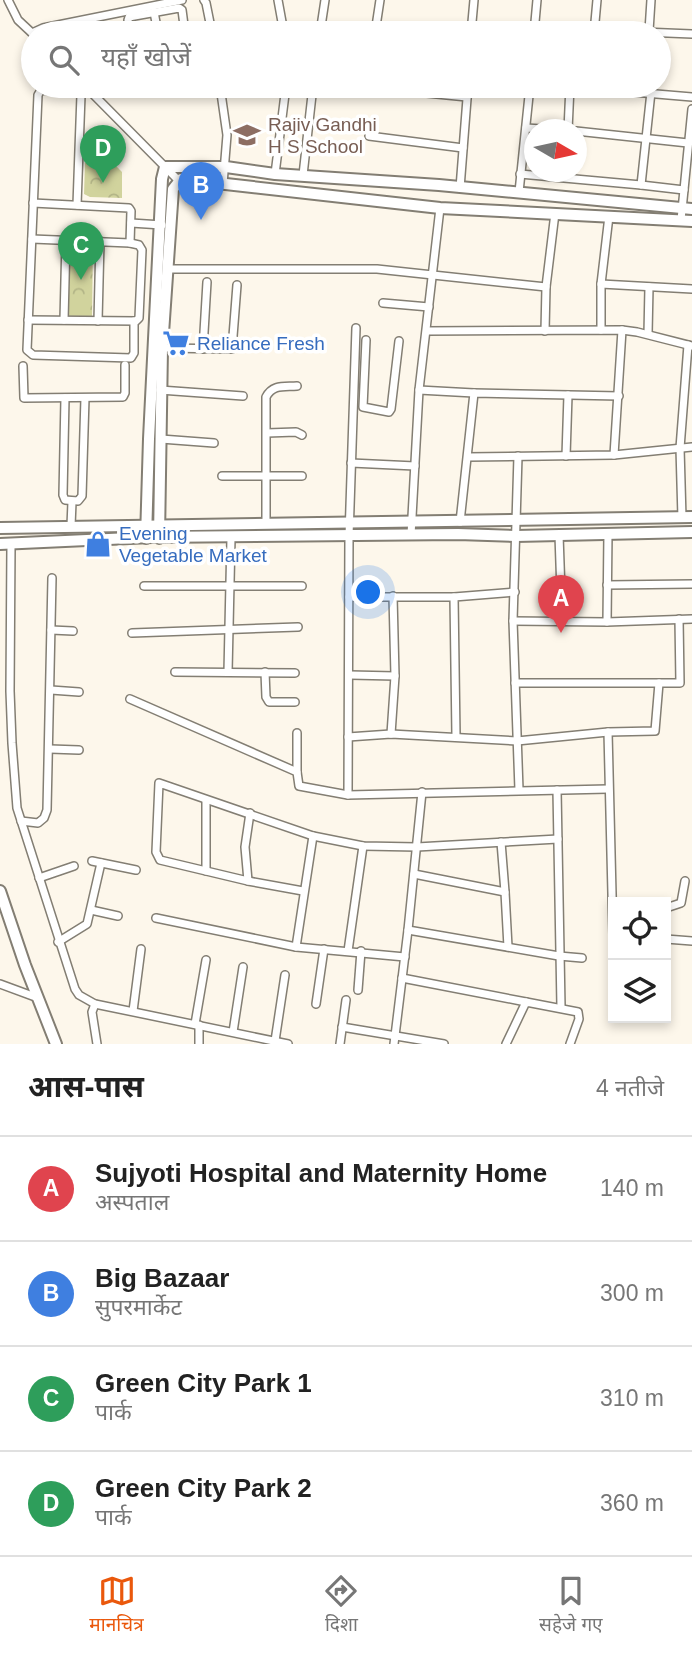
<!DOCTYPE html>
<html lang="hi">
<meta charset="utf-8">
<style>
body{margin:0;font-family:Arial,"Noto Sans Devanagari",sans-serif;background:#f2f2f2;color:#222}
.controls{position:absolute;right:21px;bottom:21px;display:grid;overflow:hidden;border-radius:0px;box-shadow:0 4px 10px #0003}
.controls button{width:63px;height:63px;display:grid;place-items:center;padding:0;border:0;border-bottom:2px solid #e0e0e0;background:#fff;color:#222;font:35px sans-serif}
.compass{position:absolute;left:524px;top:119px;width:63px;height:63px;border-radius:50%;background:#fff;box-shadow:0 4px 10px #0003;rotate:99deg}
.you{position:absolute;left:369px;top:593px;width:24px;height:24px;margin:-18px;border:5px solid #fff;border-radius:50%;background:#1a73e8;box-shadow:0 0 0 10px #1a73e833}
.badge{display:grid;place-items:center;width:46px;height:46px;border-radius:50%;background:#ea580c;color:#fff;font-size:23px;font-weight:700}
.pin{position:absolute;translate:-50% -58px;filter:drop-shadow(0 2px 4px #0008)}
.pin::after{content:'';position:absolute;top:37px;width:24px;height:21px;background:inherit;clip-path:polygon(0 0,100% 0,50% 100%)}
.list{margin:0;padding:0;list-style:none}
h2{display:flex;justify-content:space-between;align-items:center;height:91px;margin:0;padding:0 28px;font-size:30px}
h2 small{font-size:23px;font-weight:400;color:#767676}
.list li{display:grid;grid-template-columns:46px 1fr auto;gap:21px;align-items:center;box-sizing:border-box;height:105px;padding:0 28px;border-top:2px solid #e0e0e0}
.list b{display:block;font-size:26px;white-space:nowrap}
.list p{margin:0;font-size:23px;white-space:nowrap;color:#767676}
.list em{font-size:23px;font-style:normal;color:#767676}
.icon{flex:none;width:38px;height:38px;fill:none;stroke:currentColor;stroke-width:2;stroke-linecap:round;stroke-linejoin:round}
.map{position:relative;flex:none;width:692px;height:1044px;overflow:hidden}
.search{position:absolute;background:#fff;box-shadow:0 4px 10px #0003;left:21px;right:21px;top:21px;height:77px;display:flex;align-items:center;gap:18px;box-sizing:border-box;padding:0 24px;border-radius:38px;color:#767676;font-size:26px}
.sheet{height:511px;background:#fff}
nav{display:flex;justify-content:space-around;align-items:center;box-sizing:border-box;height:98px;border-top:2px solid #e0e0e0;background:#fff;font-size:19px;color:#767676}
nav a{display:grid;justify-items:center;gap:4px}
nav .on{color:#ea580c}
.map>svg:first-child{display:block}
</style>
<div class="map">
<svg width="692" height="1044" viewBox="0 0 692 1044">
<defs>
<pattern id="park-crowns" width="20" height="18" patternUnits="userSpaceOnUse" patternTransform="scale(1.75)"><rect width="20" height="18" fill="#d1d39d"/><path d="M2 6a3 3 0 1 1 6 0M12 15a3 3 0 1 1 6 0" fill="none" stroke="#b3b587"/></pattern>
</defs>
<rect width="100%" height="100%" fill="#fdf7eb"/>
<!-- park -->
<g fill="url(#park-crowns)">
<path d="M85 163H113L122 172V198L90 197 84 194Z"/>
<path d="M71 241H93L92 321 68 320Z"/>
</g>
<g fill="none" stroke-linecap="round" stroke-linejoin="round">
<!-- street casing -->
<g stroke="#837e73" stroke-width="10">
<g id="street">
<path d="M8 0 18 20 33 34"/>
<path d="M204 0 206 3 212 33"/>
<path d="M278 0 284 33"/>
<path d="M154 12 158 33"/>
<path d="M594 30 692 34"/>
<path d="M649 31 651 0"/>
<path d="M32 33 43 28 182 0"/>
<path d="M130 33 128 20 129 17 179 8 182 10 185 33"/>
<path d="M320 33 325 0"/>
<path d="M375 33 380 0"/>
<path d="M471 33 474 0"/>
<path d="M534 33 537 0"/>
<path d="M594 33 597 0"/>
<path d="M85 86 179 181"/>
<path d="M220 86 227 135 223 184"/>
<path d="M562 86 692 97"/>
<path d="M386 89 467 97"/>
<path d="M526 128 558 130"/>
<path d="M568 130 570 86"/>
<path d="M576 131 688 143"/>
<path d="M369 136 463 148"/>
<path d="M275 174 286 86"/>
<path d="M520 174 641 185 651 92"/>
<path d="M303 175 313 86"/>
<path d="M641 185 684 190"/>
<path d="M460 188 468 86"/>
<path d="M519 192 530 86"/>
<path d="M33 203 129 208 131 211 130 243"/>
<path d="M77 205 81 95 78 92 41 90 38 95 27 350 33 355 131 358 134 353V321"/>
<path d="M681 220 692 109"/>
<path d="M131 223 162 225"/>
<path d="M167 269H377L546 287"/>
<path d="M601 284 692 289"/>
<path d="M383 303 429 307"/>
<path d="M28 320 136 321 139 318 142 250 139 245 130 243 32 239"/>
<path d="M64 320 66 240"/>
<path d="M98 321 100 241"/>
<path d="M601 330V284L609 216"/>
<path d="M427 331 622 330 637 332 692 346"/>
<path d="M545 331 546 287 555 213"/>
<path d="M648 334 649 287"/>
<path d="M366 340 363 407 389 412 391 409 399 341"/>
<path d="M162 348 232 349 237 285"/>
<path d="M203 349 207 282"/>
<path d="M23 366 24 398 123 397 125 393V365"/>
<path d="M160 390 243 396"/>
<path d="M419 390 474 393"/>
<path d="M65 398 63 495 65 500 78 501 82 496 85 398"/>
<path d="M267 433 296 432 302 435"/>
<path d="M161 439 214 443"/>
<path d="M614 455 622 330"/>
<path d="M518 456 513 621 519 790"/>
<path d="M566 456 568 395"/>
<path d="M468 457 614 455 692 447"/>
<path d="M351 463 415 466"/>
<path d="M222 476H302"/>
<path d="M682 518 680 448 688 345"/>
<path d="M460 522 474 393 619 396"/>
<path d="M266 523V397C273 384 284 387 297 386"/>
<path d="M71 526 72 502"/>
<path d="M411 535 419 390 440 208"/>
<path d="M559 535 562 621"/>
<path d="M11 545 10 691 12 743 17 808 75 989 79 995 95 1004 288 1044"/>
<path d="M607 585 692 584"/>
<path d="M144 586H302"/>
<path d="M349 597H454"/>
<path d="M513 621 607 622 692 619"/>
<path d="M607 622 608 533"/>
<path d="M51 630 73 631"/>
<path d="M132 633 298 627"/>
<path d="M175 672 295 673"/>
<path d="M228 672 231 538"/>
<path d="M265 672 266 697 269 702H295"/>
<path d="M350 675 395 676"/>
<path d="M515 683H680L679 619"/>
<path d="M51 690 79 692"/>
<path d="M130 699 297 772 299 786 348 795 608 789"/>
<path d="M608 732 613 934"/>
<path d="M391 734 395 676 393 596"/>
<path d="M456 736 454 597 515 592"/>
<path d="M348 737 391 734 517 741 608 732 655 731 659 683"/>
<path d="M50 749 79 750"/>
<path d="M297 772V733"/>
<path d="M557 790 561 1007"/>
<path d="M348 795 349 536 356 328"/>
<path d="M206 800V871"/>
<path d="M21 821 38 823 44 818 47 810 52 578"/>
<path d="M501 842 505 892"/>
<path d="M92 861 136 870"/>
<path d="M414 874 505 892 508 947"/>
<path d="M39 878 74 866"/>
<path d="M248 881 245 847 250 813"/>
<path d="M303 891 248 881 160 860 156 852 159 783 313 836 363 846 417 847 558 839"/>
<path d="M666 908 681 903 685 881"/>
<path d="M91 910 118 916"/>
<path d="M156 918 296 947 405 957"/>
<path d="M408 930 559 956 582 958"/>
<path d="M666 939 692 941"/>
<path d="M58 942 87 924 101 863"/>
<path d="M296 947 313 836"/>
<path d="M348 951 363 846"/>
<path d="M402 978 526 1002"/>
<path d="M0 984 38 998"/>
<path d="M358 990 361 951"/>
<path d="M95 1004 92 1012 97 1044"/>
<path d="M316 1004 324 949"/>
<path d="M133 1011 141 949"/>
<path d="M195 1024 206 960"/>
<path d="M199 1025V1044"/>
<path d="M342 1027 444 1044"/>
<path d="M233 1032 243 967"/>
<path d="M275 1041 285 975"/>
<path d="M340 1044 346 1000"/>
<path d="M394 1044 408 930 422 792"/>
<path d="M506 1044 526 1002 578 1012 579 1019 570 1044"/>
</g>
</g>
<!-- secondary casing -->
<g stroke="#837e73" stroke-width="14">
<g id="secondary">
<path d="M0 528 692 517"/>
<path d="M146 538 149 439 162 179 165 167H226L275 174 439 185 692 209"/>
<path d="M159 538 162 348 173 189 181 179 440 208 692 221"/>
<path d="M0 544 152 537 458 534 516 536 692 532"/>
<path d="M0 891 25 965 56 1044"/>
</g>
</g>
<!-- street -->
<use href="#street" stroke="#fff" stroke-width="7"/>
<!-- secondary -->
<use href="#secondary" stroke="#fff" stroke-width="10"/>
</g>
<!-- icons -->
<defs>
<g id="school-bare" transform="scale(2.1)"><path d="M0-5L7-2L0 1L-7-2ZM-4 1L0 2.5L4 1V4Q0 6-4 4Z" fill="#8d6e63" stroke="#fff" stroke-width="2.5" paint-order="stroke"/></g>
<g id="supermarket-bare" transform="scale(2.1)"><path d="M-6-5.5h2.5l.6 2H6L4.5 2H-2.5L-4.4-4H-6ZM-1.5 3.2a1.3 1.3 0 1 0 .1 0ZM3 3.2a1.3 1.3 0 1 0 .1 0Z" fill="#3f7fe0" stroke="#fff" stroke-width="2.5" paint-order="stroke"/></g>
<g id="shop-bare" transform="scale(2.1)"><path d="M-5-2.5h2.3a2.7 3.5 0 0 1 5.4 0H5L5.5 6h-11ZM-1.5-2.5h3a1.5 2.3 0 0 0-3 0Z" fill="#3f7fe0" stroke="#fff" stroke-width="2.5" paint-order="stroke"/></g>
</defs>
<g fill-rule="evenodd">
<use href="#school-bare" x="247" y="135"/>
<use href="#supermarket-bare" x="176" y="343"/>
<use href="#shop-bare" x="98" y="544"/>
</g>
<g text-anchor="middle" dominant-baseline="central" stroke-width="7" stroke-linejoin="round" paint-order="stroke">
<!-- education labels -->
<g font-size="19" fill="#785e54" stroke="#fff" text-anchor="start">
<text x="268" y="124">Rajiv Gandhi<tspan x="268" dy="22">H S School</tspan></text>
</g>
<!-- shop labels -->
<g font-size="19" fill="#366cbe" stroke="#fff" text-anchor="start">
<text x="197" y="343">Reliance Fresh</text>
<text x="119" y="533">Evening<tspan x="119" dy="22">Vegetable Market</tspan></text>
</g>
</g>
</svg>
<div class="controls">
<button><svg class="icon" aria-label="locate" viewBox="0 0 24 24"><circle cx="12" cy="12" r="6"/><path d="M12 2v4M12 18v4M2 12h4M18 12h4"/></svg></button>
<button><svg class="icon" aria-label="layers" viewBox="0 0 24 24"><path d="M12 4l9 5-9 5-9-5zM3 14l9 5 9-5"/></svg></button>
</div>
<svg class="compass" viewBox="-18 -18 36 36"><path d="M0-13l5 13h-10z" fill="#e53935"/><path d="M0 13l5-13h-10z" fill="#767676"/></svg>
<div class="you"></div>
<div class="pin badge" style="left:561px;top:633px;background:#e0444e">A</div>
<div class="pin badge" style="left:201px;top:220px;background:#3f7fe0">B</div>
<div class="pin badge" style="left:81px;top:280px;background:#2e9e5b">C</div>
<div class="pin badge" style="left:103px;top:183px;background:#2e9e5b">D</div>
<div class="search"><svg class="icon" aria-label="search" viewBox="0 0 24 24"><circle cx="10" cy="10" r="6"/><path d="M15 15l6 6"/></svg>यहाँ खोजें</div>
</div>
<section class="sheet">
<h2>आस-पास<small>4 नतीजे</small></h2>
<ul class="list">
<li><span class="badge" style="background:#e0444e">A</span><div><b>Sujyoti Hospital and Maternity Home</b><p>अस्पताल</p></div><em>140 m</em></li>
<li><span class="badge" style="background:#3f7fe0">B</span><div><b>Big Bazaar</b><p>सुपरमार्केट</p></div><em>300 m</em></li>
<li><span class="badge" style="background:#2e9e5b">C</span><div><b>Green City Park 1</b><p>पार्क</p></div><em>310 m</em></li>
<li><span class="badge" style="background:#2e9e5b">D</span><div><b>Green City Park 2</b><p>पार्क</p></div><em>360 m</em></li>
</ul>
</section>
<nav>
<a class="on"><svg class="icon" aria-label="map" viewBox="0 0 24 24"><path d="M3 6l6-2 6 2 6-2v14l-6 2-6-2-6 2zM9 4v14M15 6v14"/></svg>मानचित्र</a>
<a><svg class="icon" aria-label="directions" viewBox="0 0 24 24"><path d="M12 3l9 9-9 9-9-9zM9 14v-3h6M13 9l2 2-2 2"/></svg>दिशा</a>
<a><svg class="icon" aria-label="saved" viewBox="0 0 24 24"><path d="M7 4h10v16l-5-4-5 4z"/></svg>सहेजे गए</a>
</nav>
